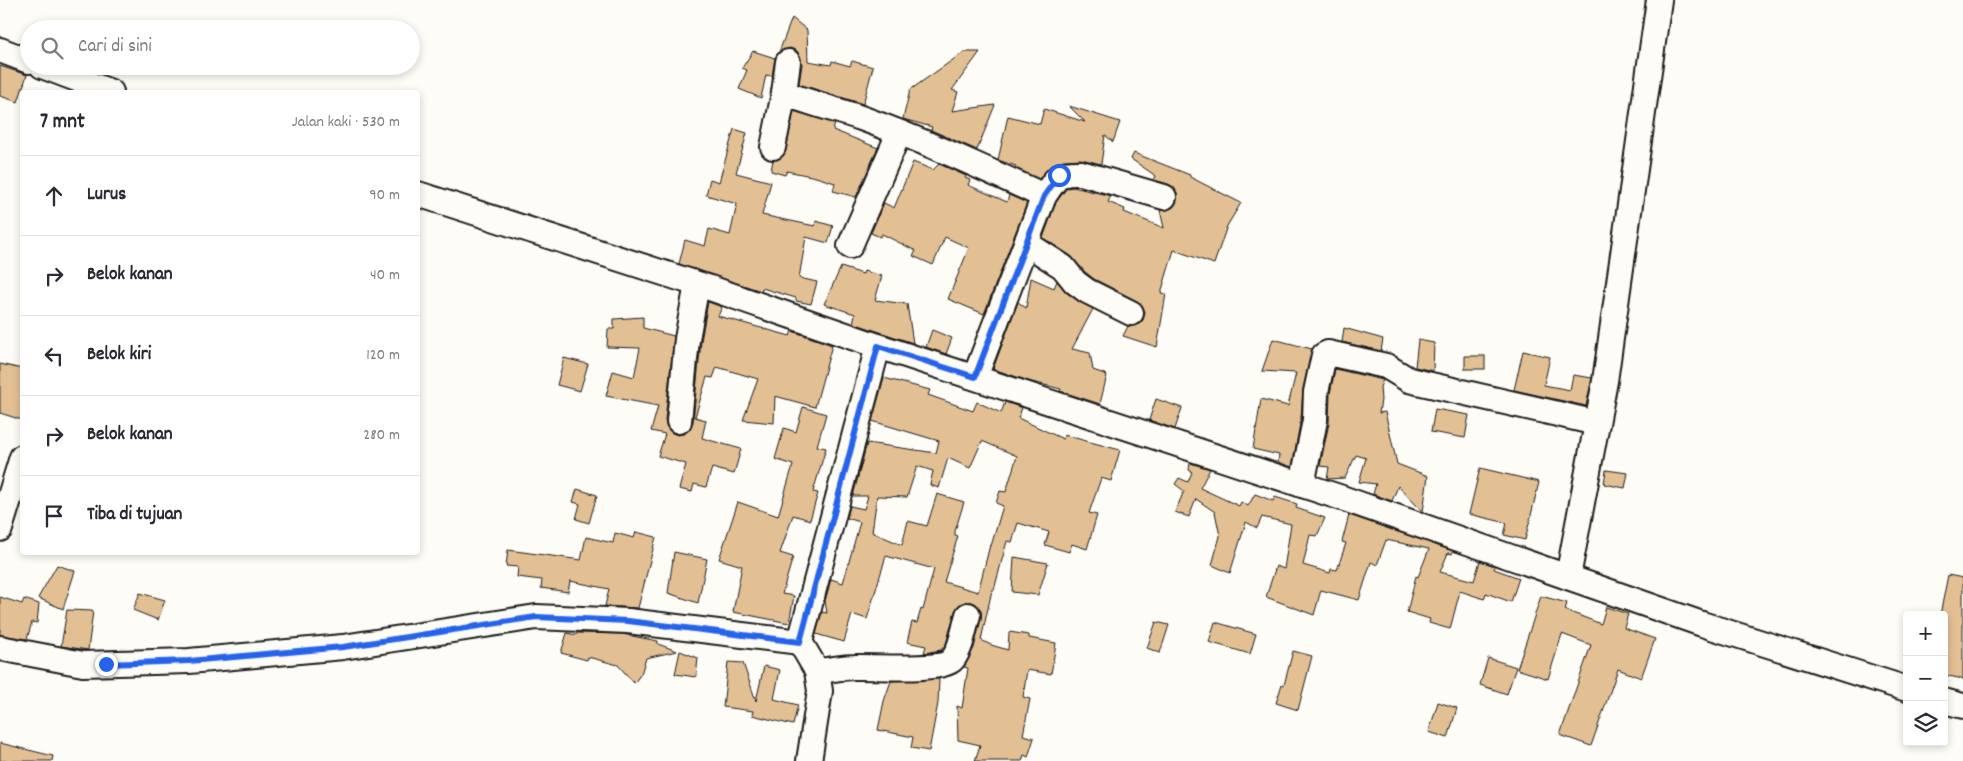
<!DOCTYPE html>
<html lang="id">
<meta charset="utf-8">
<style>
body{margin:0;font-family:Dekko,sans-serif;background:#f2f2f3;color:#2b2b33}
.controls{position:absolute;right:15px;bottom:15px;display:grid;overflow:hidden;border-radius:5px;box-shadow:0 2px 8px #0003}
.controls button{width:45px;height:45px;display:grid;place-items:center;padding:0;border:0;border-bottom:1px solid #e1e1e2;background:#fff;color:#2b2b33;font:25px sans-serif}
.stop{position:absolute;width:15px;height:15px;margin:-11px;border:4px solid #2563eb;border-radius:50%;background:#fff}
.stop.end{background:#2563eb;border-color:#fff;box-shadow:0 1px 5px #0008}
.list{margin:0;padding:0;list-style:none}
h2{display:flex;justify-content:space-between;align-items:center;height:65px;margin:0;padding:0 20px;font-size:21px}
h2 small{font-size:16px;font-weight:400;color:#7c7c81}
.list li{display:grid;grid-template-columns:32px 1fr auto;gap:15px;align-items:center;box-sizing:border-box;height:80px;padding:0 20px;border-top:1px solid #e1e1e2}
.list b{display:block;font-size:19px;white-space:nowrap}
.list em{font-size:16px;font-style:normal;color:#7c7c81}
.icon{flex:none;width:28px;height:28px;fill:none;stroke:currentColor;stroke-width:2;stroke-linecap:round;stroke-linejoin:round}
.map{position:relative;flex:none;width:1963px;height:761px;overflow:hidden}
.search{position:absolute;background:#fff;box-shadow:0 2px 8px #0003;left:20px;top:20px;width:400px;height:55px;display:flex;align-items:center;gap:12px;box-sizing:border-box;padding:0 18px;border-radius:28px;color:#7c7c81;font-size:19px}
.panel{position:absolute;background:#fff;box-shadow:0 2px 8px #0003;left:20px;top:90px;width:400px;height:465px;border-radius:5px}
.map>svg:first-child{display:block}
</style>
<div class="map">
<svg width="1963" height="761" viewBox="0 0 1963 761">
<rect width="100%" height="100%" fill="#fdfcf7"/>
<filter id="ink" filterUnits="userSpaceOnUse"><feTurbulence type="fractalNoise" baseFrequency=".02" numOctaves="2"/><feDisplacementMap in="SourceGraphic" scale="10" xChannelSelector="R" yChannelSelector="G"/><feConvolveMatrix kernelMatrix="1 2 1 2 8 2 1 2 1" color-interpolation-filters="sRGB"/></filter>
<g filter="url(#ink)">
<!-- building -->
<g fill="#e2c094" stroke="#1c1c1c" fill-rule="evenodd">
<path d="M792 18 807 30 808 61 831 65 832 61 850 66 852 61 873 67 863 104 799 84 802 64 800 56 797 51 790 48 779 52Z"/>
<path d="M753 51 775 58 772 76 766 75 761 98 739 89 747 70 742 68Z"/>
<path d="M964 52H980L952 90 958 92 952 111 995 105 977 150 931 130 932 127 903 119 910 90Z"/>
<path d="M0 66 27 75 18 102 0 96Z"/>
<path d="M1069 106 1120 122 1113 142 1105 135 1101 164 1081 159 1063 160 1051 166 1039 179 1015 168 1016 166 998 160 1008 116 1040 124 1044 109 1085 122Z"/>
<path d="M794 111 835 124 833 130 878 148 856 197 833 191 835 183 816 177 787 171 785 175 771 171 773 160 783 156 786 150Z"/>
<path d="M734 129 747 133 736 173 771 182 762 215 815 226 816 221 833 226 828 243 806 237 799 278 817 282 811 304 796 301V298L762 288 761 291 679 264 685 240 705 246 709 229 730 235 737 204 706 195 710 179 719 182Z"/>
<path d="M1134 153 1190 175V177L1241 203 1227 226 1214 264 1174 250 1161 293 1166 294 1157 347 1123 336 1128 326 1138 325 1143 320 1145 312 1142 305 1137 301 1094 279 1085 272 1071 256 1043 238 1056 202 1067 188 1073 187 1111 196 1108 202 1125 209 1124 212 1164 228 1160 210H1167L1173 207 1177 200V193L1174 188 1168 184 1154 180 1156 176 1131 159Z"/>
<path d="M913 162 933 170 939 164 966 176 965 178 970 180 968 185 1007 202 1009 195 1027 203 984 314 948 299 969 248 945 237 933 265 913 256 916 251 882 234 880 237 871 233 884 203 894 208Z"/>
<path d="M841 267 863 274 864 271 882 276 875 300 907 304 913 343 853 323 855 314 824 304Z"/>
<path d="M1031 278 1054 288 1057 281 1067 293 1093 309 1072 349 1090 353 1093 370 1107 375 1100 404 1060 391 1061 389 1032 382 993 369 1018 302 1026 308Z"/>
<path d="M708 302 722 307 718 316 790 336 792 331 832 345 815 407 775 396 774 423 743 420 758 379 717 367 713 378 707 377 695 417 706 420 702 438 741 449 734 474 712 468 706 487 694 484 692 492 679 489 686 464 658 456 665 434 651 431 658 406 606 396 613 371 634 377 640 348 607 347 608 329H614V319L643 317V328L674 336 665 420 667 427 671 432 677 435 684 434 690 429 693 422 701 341Z"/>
<path d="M1344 328 1383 339 1381 351 1342 342Z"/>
<path d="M932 330 952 338 946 354 926 347Z"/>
<path d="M1273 339 1312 349 1303 389 1301 418 1292 467 1278 462 1279 455 1253 449 1261 399 1288 406 1296 373 1262 371Z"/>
<path d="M1418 340 1434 343 1433 371 1415 367Z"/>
<path d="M1523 351 1550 357 1544 385 1570 390 1573 375 1592 378 1586 406 1514 390Z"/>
<rect x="1465" y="356" width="20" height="13"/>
<path d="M564 358 588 364 580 391 557 385Z"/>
<path d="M0 364 22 369V420L0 413Z"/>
<path d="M1335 369 1383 380 1380 387 1381 400 1379 413 1385 412 1397 464 1428 476 1423 512 1398 486 1392 501 1373 494 1376 484 1359 482 1366 458 1356 455 1345 478 1327 479 1329 467 1320 466 1329 423 1330 394Z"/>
<path d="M884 378 930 390 928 395 973 411 977 402 1001 413 1005 402 1022 408 1018 418 1063 439 1064 435 1120 450 1111 481 1101 478 1089 513 1097 515 1087 549 1072 544 1069 552 1045 545 1049 532 1018 523 1012 542 1007 541 994 590H992L981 640 991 645 1008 650 1009 632 1029 635V638L1056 643 1051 674 1027 670 1023 697 1030 699 1023 735 1034 738 1028 757 1024 755 1022 761H975L980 745 958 740 957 706 962 708 968 668 964 667 974 648 981 619V612L978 606 972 602H965L958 606 955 611 946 644 941 650 924 653 926 646 907 642 912 622 917 623 921 609 923 610 934 569 886 556 867 619 852 614 844 642 816 634 822 612 827 613 825 601 831 579 843 583 860 522 847 518 850 506 864 509 868 496H853L867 443 936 453 939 441 872 421ZM982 441 1017 456 1006 492 1000 491 996 503 1003 506 991 546 990 545 978 592 944 582 958 536 955 535V531L964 502 937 494 927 526 908 521 902 545 872 532 877 496 907 497 917 466 933 471 930 485 939 488 948 458 970 468Z"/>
<path d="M1156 399 1182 408 1175 429 1149 420Z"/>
<path d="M803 407 826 414 817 446 826 448 813 492 818 493 810 520 793 515 780 553 793 557 782 594 794 596 789 623 733 612 742 566 719 559 738 502 778 516 793 465 775 459 784 428 796 432Z"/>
<path d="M1435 409 1469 415 1465 438 1431 432Z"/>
<path d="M1190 463 1210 469 1200 488 1239 506 1241 502 1248 506 1255 494 1273 501 1275 497 1297 504 1296 508 1325 518 1317 536 1310 535 1303 565 1330 573 1331 569 1337 570 1346 543 1342 542 1349 515 1453 551 1452 554 1448 553 1440 572 1474 581 1480 561 1495 566 1494 569 1519 578 1511 602 1486 593 1484 599 1460 591 1450 629 1429 623 1430 619 1407 612 1416 576 1418 577 1429 549 1386 540 1377 565 1371 562 1359 600 1321 590 1314 615 1266 597 1276 566 1284 569 1291 524 1262 517 1257 528 1246 522 1230 573 1212 565 1220 536 1215 512 1196 499 1189 517 1175 512 1184 491 1175 484 1179 478 1188 482 1192 472 1189 470Z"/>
<path d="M1480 468 1539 482 1525 540 1504 535 1507 523 1469 514Z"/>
<path d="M1606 470 1628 473 1625 488 1604 484Z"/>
<path d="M577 489 597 495 589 523 576 519 580 504 573 502Z"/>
<path d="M636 532 656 537 638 608 605 606 609 589 570 581 568 592 541 588 542 580 517 577 518 567 506 566 508 550 581 560 586 537 613 543 615 533 634 538Z"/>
<path d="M674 552 707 559 698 603 668 593Z"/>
<path d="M1014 557 1048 563 1038 595 1012 592Z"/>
<path d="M57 565 75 571 63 609 38 598Z"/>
<path d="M1948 575 1963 578V679L1944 675V615H1940Z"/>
<path d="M140 593 165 600 158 620 133 610Z"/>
<path d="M1541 596 1567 603 1565 610 1601 624 1606 607 1628 614 1624 628 1655 639 1641 678 1618 669 1591 746 1560 735 1591 645 1562 634 1548 679 1517 669Z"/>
<path d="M0 597 22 604 24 599 39 604 37 623 32 622 27 639 0 635Z"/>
<path d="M67 610 93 611 88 650 61 646Z"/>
<path d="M1156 622 1169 625 1160 653 1147 648Z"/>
<path d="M1215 622 1256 634 1250 654 1209 642Z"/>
<path d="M567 633 576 635 577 633 622 634 658 641V644L677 651 646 658 641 674 634 683 618 665 588 657 587 660 561 653Z"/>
<path d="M680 651 698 658 696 677 675 674Z"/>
<path d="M1293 651 1312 656 1298 710 1276 703 1282 684 1284 685Z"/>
<path d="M1488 658 1516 667 1507 694 1480 685Z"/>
<path d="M728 662 743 663 756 701 764 666 780 670 774 699 798 705 793 725 752 715 753 711 723 707Z"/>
<path d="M939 679 938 703 929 751 911 748 913 737 878 730 884 701 891 681Z"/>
<path d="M1438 702 1457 708 1448 738 1429 732Z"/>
<path d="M0 743 53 756 52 761H0Z"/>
</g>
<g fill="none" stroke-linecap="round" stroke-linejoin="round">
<!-- minor casing -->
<g stroke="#1c1c1c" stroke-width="28">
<g id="minor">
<path d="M0 50 29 61"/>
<path d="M42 66 111 92"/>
<path d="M784 93C809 103 835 109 861 118 923 140 983 168 1044 196"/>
<path d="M773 147 784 93 788 62"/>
<path d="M418 194 713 289 878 346 1339 497 1702 624 1907 689"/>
<path d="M1026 243 1063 267 1075 282 1087 291 1131 313"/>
<path d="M850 246 899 133"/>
<path d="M975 377 1044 196C1057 178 1056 172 1081 173L1164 197"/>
<path d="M679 421 687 339 697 284"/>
<path d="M1302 485 1315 420 1316 392 1324 355 1328 353 1386 366 1409 380 1597 423"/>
<path d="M0 529 22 457"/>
<path d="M1568 577 1605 381 1659 0"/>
<path d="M0 648 83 664 189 661 343 647 536 617 628 621 800 642"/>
<path d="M817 671C830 670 843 667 855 667 874 666 943 672 953 659 962 647 964 628 968 615"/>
<path d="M1944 701 1963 706"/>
<path d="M809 761 820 691 817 671 800 642 878 346"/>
</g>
</g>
<!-- minor -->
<use href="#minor" stroke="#fdfcf7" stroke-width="24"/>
</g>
</g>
<g fill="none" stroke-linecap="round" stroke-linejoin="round" filter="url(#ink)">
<!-- route -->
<path stroke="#2563eb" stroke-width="6" d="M106 664 189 661 343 647 536 617 628 621 800 642 878 346 975 377 1044 196 1059 175"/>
</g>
</svg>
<div class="controls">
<button>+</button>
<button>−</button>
<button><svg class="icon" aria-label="layers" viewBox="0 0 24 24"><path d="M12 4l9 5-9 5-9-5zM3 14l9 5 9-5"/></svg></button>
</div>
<div class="stop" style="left:1059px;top:175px"></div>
<div class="stop end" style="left:106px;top:664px"></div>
<div class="search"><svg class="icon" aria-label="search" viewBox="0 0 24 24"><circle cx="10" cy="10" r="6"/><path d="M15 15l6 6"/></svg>Cari di sini</div>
<section class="panel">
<h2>7 mnt<small>Jalan kaki · 530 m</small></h2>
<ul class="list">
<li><svg class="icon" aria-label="ahead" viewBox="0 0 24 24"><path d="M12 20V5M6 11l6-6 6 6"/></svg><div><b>Lurus</b></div><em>90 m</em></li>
<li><svg class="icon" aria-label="right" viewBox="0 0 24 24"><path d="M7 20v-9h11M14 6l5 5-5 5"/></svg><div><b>Belok kanan</b></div><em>40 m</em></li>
<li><svg class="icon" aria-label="left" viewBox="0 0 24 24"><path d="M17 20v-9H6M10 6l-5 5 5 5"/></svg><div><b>Belok kiri</b></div><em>120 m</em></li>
<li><svg class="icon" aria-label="right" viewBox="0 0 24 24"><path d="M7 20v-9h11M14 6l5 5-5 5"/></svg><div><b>Belok kanan</b></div><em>280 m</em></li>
<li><svg class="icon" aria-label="arrive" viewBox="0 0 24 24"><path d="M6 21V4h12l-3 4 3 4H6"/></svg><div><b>Tiba di tujuan</b></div></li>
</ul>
</section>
</div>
